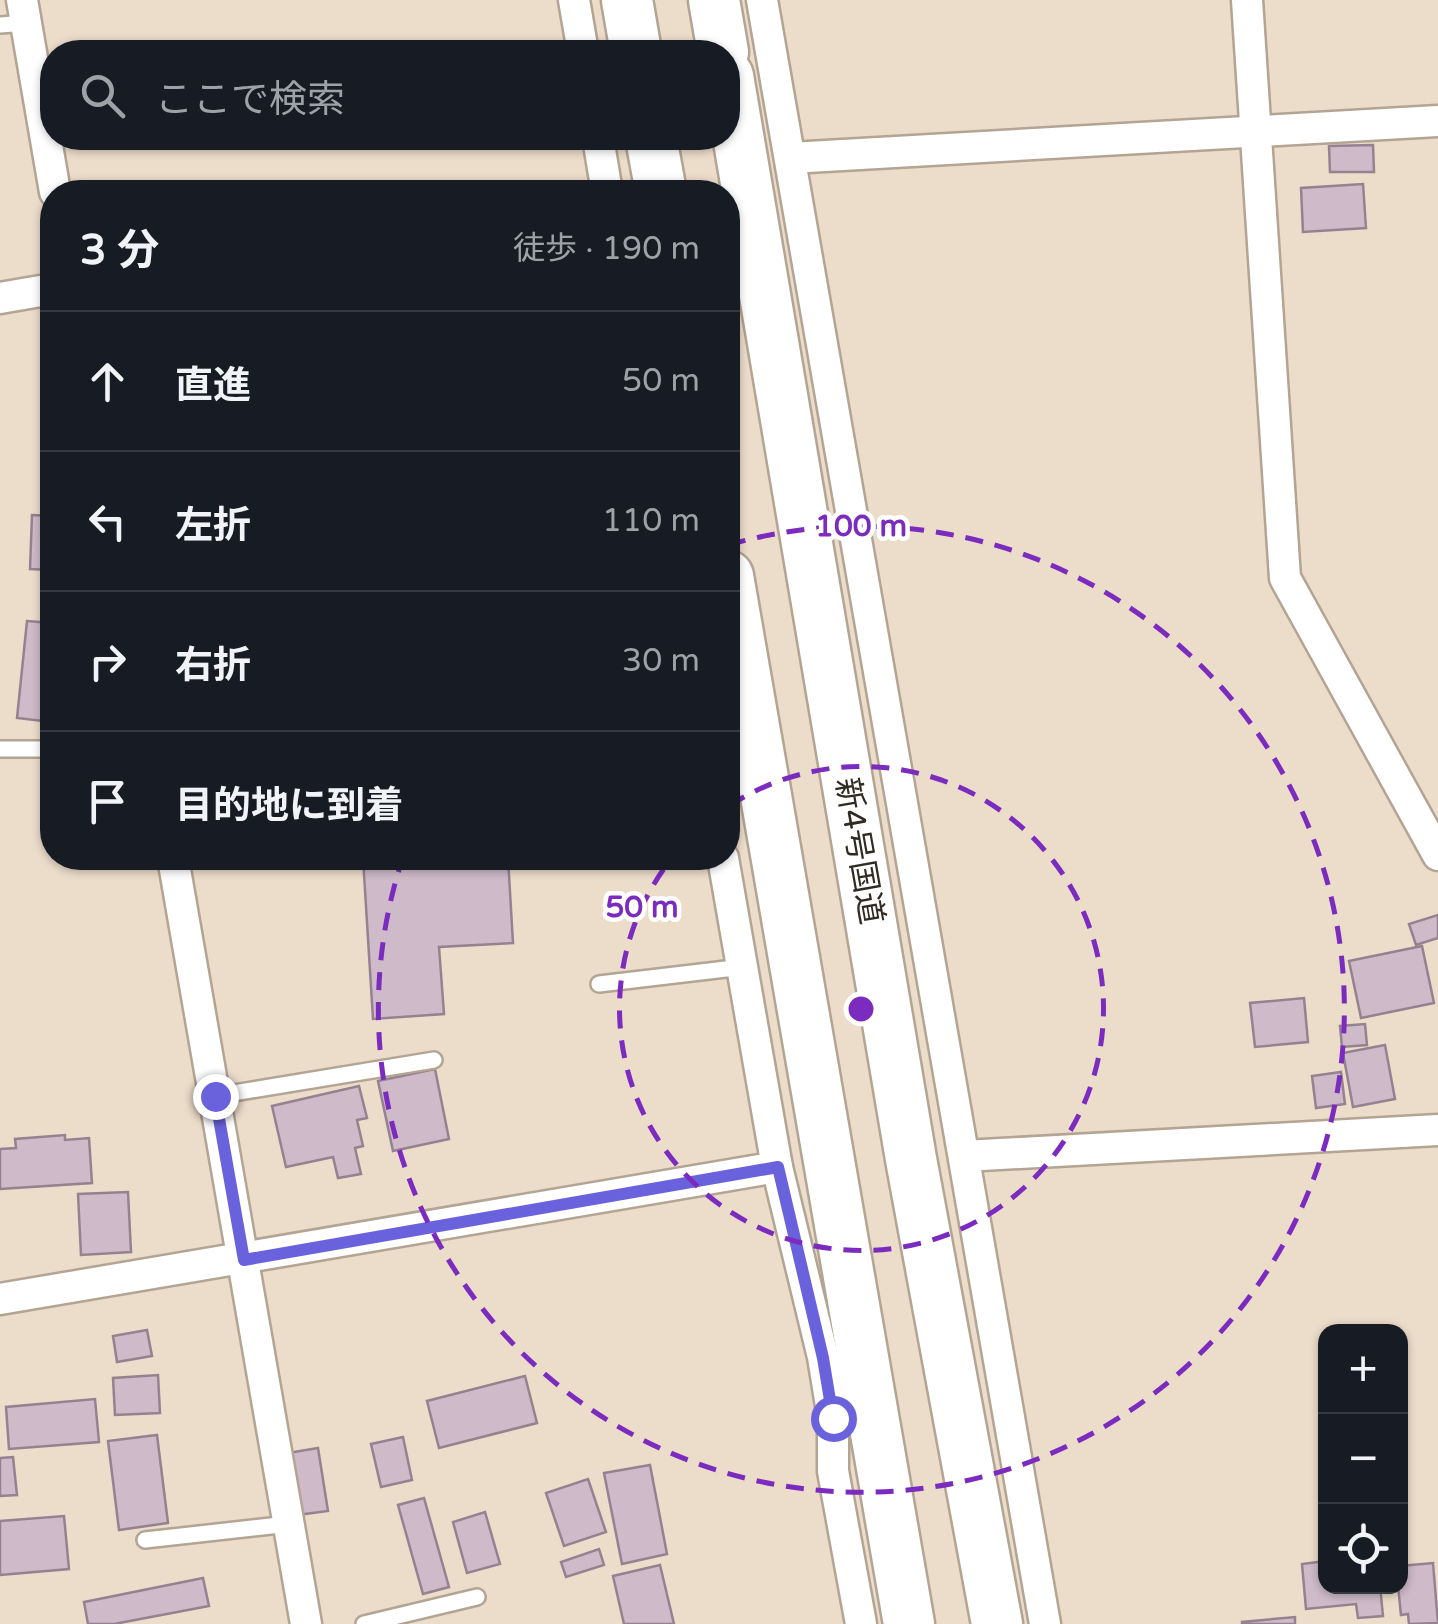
<!DOCTYPE html>
<html lang="ja">
<meta charset="utf-8">
<style>
body{margin:0;font-family:"Varela Round","Noto Sans JP",sans-serif;background:#242831;color:#f1f3f6}
.controls{position:absolute;right:30px;bottom:30px;display:grid;overflow:hidden;border-radius:20px;box-shadow:0 2px 8px #0004}
.controls button{width:90px;height:90px;display:grid;place-items:center;padding:0;border:0;border-bottom:2px solid #363941;background:#171b24;color:#f1f3f6;font:50px sans-serif}
.stop{position:absolute;width:30px;height:30px;margin:-22px;border:8px solid #6a62dc;border-radius:50%;background:#fff}
.stop.end{background:#6a62dc;border-color:#fff;box-shadow:0 2px 10px #0008}
.list{margin:0;padding:0;list-style:none}
h2{display:flex;justify-content:space-between;align-items:center;height:130px;margin:0;padding:0 40px;font-size:42px}
h2 small{font-size:32px;font-weight:400;color:#9ea1a6}
.list li{display:grid;grid-template-columns:65px 1fr auto;gap:30px;align-items:center;box-sizing:border-box;height:140px;padding:0 40px;border-top:2px solid #363941}
.list b{display:block;font-size:38px;white-space:nowrap}
.list em{font-size:32px;font-style:normal;color:#9ea1a6}
.icon{flex:none;width:55px;height:55px;fill:none;stroke:currentColor;stroke-width:2;stroke-linecap:round;stroke-linejoin:round}
.map{position:relative;flex:none;width:1438px;height:1624px;overflow:hidden}
.search{position:absolute;background:#171b24;box-shadow:0 2px 8px #0004;left:40px;top:40px;width:700px;height:110px;display:flex;align-items:center;gap:25px;box-sizing:border-box;padding:0 35px;border-radius:40px;color:#9ea1a6;font-size:38px}
.panel{position:absolute;background:#171b24;box-shadow:0 2px 8px #0004;left:40px;top:180px;width:700px;height:690px;border-radius:40px}
.map>svg:first-child{display:block}
</style>
<div class="map">
<svg width="1438" height="1624" viewBox="0 0 1438 1624">
<rect width="100%" height="100%" fill="#ecdcca"/>
<!-- building -->
<g fill="#cebac9" stroke="#958290" stroke-width="2.5">
<path d="M1373 145 1374 172H1330L1329 146Z"/>
<path d="M1363 184 1366 228 1303 232 1301 188Z"/>
<path d="M32 515 52 516V570L30 569Z"/>
<path d="M27 621 52 623V722L17 718Z"/>
<path d="M363 858H508L513 943 439 947 444 1014 373 1019Z"/>
<path d="M1438 915V938L1416 945 1409 924Z"/>
<path d="M1422 946 1434 1003 1361 1018 1349 961Z"/>
<path d="M1304 998 1308 1042 1255 1047 1250 1003Z"/>
<path d="M1365 1024 1367 1045 1342 1047 1340 1026Z"/>
<path d="M1385 1045 1395 1099 1353 1107 1343 1053Z"/>
<path d="M435 1069 449 1139 393 1151 378 1081Z"/>
<path d="M1341 1072 1345 1104 1316 1108 1312 1076Z"/>
<path d="M359 1086 367 1118 357 1120 363 1146 355 1148 361 1174 338 1178 333 1157 286 1167 272 1106Z"/>
<path d="M65 1135V1140L89 1138 92 1183 0 1189V1149L16 1148 15 1139Z"/>
<path d="M128 1192 131 1252 81 1255 78 1194Z"/>
<path d="M147 1330 152 1356 117 1362 113 1336Z"/>
<path d="M158 1375 160 1413 115 1415 113 1378Z"/>
<path d="M525 1376 537 1423 439 1448 427 1401Z"/>
<path d="M95 1399 99 1442 9 1449 6 1407Z"/>
<path d="M157 1435 168 1523 119 1530 108 1441Z"/>
<path d="M403 1437 412 1480 381 1487 371 1444Z"/>
<path d="M318 1448 328 1511 297 1515 288 1453Z"/>
<path d="M13 1457 17 1495 0 1496V1458Z"/>
<path d="M650 1465 667 1554 622 1564 604 1473Z"/>
<path d="M588 1479 606 1532 564 1546 546 1493Z"/>
<path d="M424 1498 449 1587 423 1594 398 1505Z"/>
<path d="M485 1512 500 1564 467 1573 453 1522Z"/>
<path d="M64 1516 69 1569 0 1575V1521Z"/>
<path d="M599 1549 604 1565 566 1577 561 1562Z"/>
<path d="M1326 1561V1586H1380L1383 1616 1358 1618 1356 1604 1306 1609 1302 1564Z"/>
<path d="M1433 1563 1438 1623 1409 1624 1408 1614 1401 1615 1398 1586H1400V1566Z"/>
<path d="M660 1565 674 1624H624L613 1576Z"/>
<path d="M203 1578 209 1606 114 1624H88L84 1602Z"/>
<path d="M1295 1617V1624H1242V1622Z"/>
</g>
<g fill="none" stroke-linecap="round" stroke-linejoin="round">
<!-- service casing -->
<g stroke="#b3a493" stroke-width="20">
<g id="service">
<path d="M0 25 26 23"/>
<path d="M0 749H52"/>
<path d="M599 984 743 967"/>
<path d="M215 1096 434 1060"/>
<path d="M145 1540 289 1524"/>
<path d="M364 1624 477 1597"/>
</g>
</g>
<!-- minor casing -->
<g stroke="#b3a493" stroke-width="35">
<g id="minor">
<path d="M22 0 55 192"/>
<path d="M574 0 583 52"/>
<path d="M762 0 1045 1624"/>
<path d="M1247 0 1285 578 1438 855"/>
<path d="M598 138 607 192"/>
<path d="M790 158 1438 121"/>
<path d="M0 298 52 289"/>
<path d="M173 858 306 1624"/>
<path d="M723 858 777 1167 823 1357 833 1418V1471L861 1624"/>
<path d="M964 1156 1438 1130"/>
<path d="M0 1299 777 1167"/>
</g>
</g>
<!-- trunk casing -->
<g stroke="#b3a493" stroke-width="55">
<g id="trunk">
<path d="M627 0 636 52"/>
<path d="M714 0 723 52"/>
<path d="M728 76 911 1159 997 1624"/>
<path d="M651 138 661 192"/>
<path d="M728 576 909 1624"/>
</g>
</g>
<!-- service -->
<use href="#service" stroke="#fff" stroke-width="15"/>
<!-- minor -->
<use href="#minor" stroke="#fff" stroke-width="30"/>
<!-- trunk -->
<use href="#trunk" stroke="#fff" stroke-width="50"/>
</g>
<g fill="none" stroke-linecap="round" stroke-linejoin="round">
<!-- route -->
<path stroke="#6a62dc" stroke-width="12" d="M215 1096 244 1260 778 1167 823 1358 833 1418"/>
</g>
<!-- distance rings -->
<g fill="none" stroke="#7b2cbf" stroke-width="5" stroke-dasharray="18 12">
<path d="M729 806A242 242 0 1 1 672 858"/>
<path d="M728 545A483 483 0 1 1 402 860"/>
</g>
<g text-anchor="middle" dominant-baseline="central" stroke-width="9" stroke-linejoin="round" paint-order="stroke">
<!-- street labels -->
<g font-size="32" fill="#2f2a22" stroke="#fff">
<text transform="translate(859 851) rotate(80)">新4号国道</text>
</g>
</g>
<circle cx="861" cy="1009" r="15" fill="#7b2cbf" stroke="#fff" stroke-width="5"/>
<g font-size="30" text-anchor="middle" font-weight="bold" fill="#7b2cbf" stroke="#fff" stroke-width="9" stroke-linejoin="round" paint-order="stroke">
<text x="861" y="536">100 m</text>
<text x="642" y="917">50 m</text>
</g>
</svg>
<div class="controls">
<button>+</button>
<button>−</button>
<button><svg class="icon" aria-label="locate" viewBox="0 0 24 24"><circle cx="12" cy="12" r="6"/><path d="M12 2v4M12 18v4M2 12h4M18 12h4"/></svg></button>
</div>
<div class="stop" style="left:833px;top:1418px"></div>
<div class="stop end" style="left:215px;top:1096px"></div>
<div class="search"><svg class="icon" aria-label="search" viewBox="0 0 24 24"><circle cx="10" cy="10" r="6"/><path d="M15 15l6 6"/></svg>ここで検索</div>
<section class="panel">
<h2>3 分<small>徒歩 · 190 m</small></h2>
<ul class="list">
<li><svg class="icon" aria-label="ahead" viewBox="0 0 24 24"><path d="M12 20V5M6 11l6-6 6 6"/></svg><div><b>直進</b></div><em>50 m</em></li>
<li><svg class="icon" aria-label="left" viewBox="0 0 24 24"><path d="M17 20v-9H6M10 6l-5 5 5 5"/></svg><div><b>左折</b></div><em>110 m</em></li>
<li><svg class="icon" aria-label="right" viewBox="0 0 24 24"><path d="M7 20v-9h11M14 6l5 5-5 5"/></svg><div><b>右折</b></div><em>30 m</em></li>
<li><svg class="icon" aria-label="arrive" viewBox="0 0 24 24"><path d="M6 21V4h12l-3 4 3 4H6"/></svg><div><b>目的地に到着</b></div></li>
</ul>
</section>
</div>
